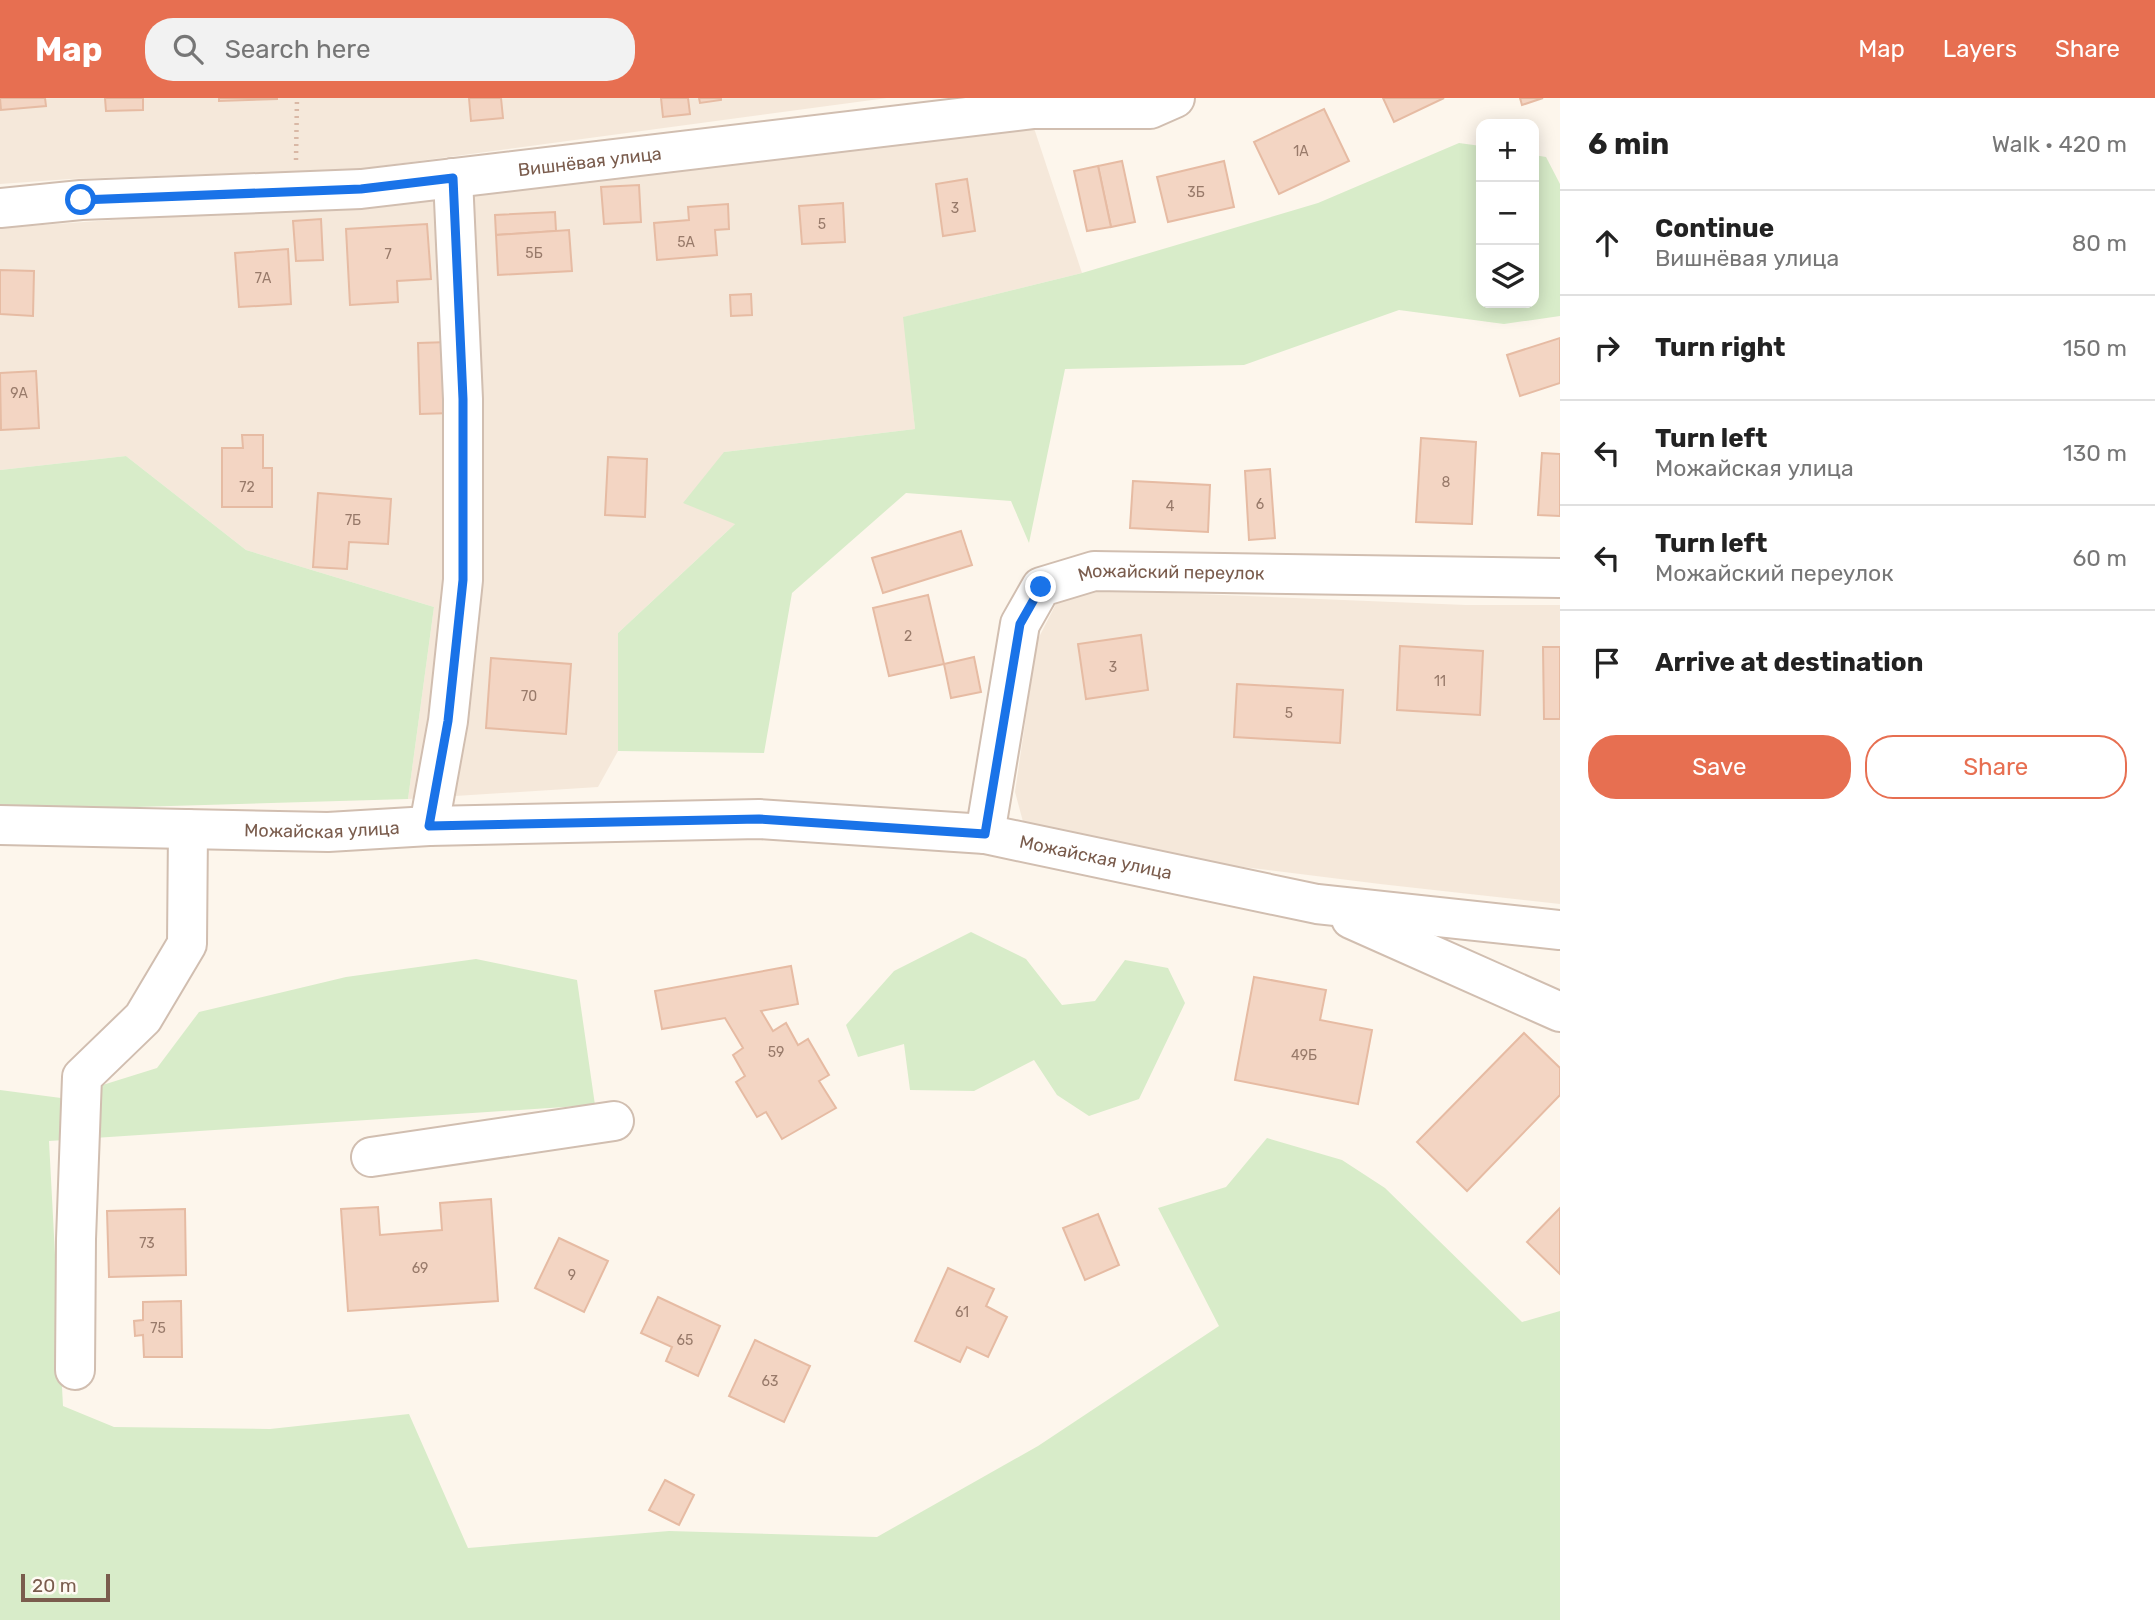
<!DOCTYPE html>
<meta charset="utf-8">
<style>
body{margin:0;font-family:Rubik,sans-serif;background:#f2f2f2;color:#222}
.controls{position:absolute;right:21px;top:21px;display:grid;overflow:hidden;border-radius:14px;box-shadow:0 4px 18px #0003}
.controls button{width:63px;height:63px;display:grid;place-items:center;padding:0;border:0;border-bottom:2px solid #e0e0e0;background:#fff;color:#222;font:35px sans-serif}
.scale{position:absolute;left:21px;bottom:18px;width:89px;box-sizing:border-box;padding-left:7px;border:4px solid #7a5c4d;border-top:0;font-size:19px;line-height:24px;white-space:nowrap;color:#7a5c4d;-webkit-text-stroke:5px #fffaf3;paint-order:stroke}
.stop{position:absolute;width:21px;height:21px;margin:-16px;border:5px solid #1a73e8;border-radius:50%;background:#fff}
.stop.end{background:#1a73e8;border-color:#fff;box-shadow:0 2px 7px #0008}
.list{margin:0;padding:0;list-style:none}
h2{display:flex;justify-content:space-between;align-items:center;height:91px;margin:0;padding:0 28px;font-size:30px}
h2 small{font-size:23px;font-weight:400;color:#767676}
.list li{display:grid;grid-template-columns:46px 1fr auto;gap:21px;align-items:center;box-sizing:border-box;height:105px;padding:0 28px;border-top:2px solid #e0e0e0}
.list b{display:block;font-size:26px;white-space:nowrap}
.list p{margin:0;font-size:23px;white-space:nowrap;color:#767676}
.list em{font-size:23px;font-style:normal;color:#767676}
.actions{display:flex;gap:14px;padding:21px 28px}
.actions a{flex:1;padding:16px 0;border:2px solid #e76f51;border-radius:28px;text-align:center;font-size:24px;color:#e76f51}
.actions .main{background:#e76f51;color:#fff}
.icon{flex:none;width:38px;height:38px;fill:none;stroke:currentColor;stroke-width:2;stroke-linecap:round;stroke-linejoin:round}
.map{position:relative;flex:none;width:1560px;height:1522px;overflow:hidden}
header{display:flex;align-items:center;gap:42px;box-sizing:border-box;height:98px;padding:0 35px;background:#e76f51;color:#fff}
header strong{font-size:33px}
nav{display:flex;gap:38px;margin-inline-start:auto;font-size:24px}
.search{width:490px;height:63px;background:#f2f2f2;display:flex;align-items:center;gap:18px;box-sizing:border-box;padding:0 24px;border-radius:28px;color:#767676;font-size:26px}
main{display:flex}
aside{flex:1;background:#fff}
.map>svg:first-child{display:block}
</style>
<header>
<strong>Map</strong>
<div class="search"><svg class="icon" aria-label="search" viewBox="0 0 24 24"><circle cx="10" cy="10" r="6"/><path d="M15 15l6 6"/></svg>Search here</div>
<nav><a>Map</a><a>Layers</a><a>Share</a></nav>
</header>
<main>
<div class="map">
<svg width="1560" height="1522" viewBox="0 0 1560 1522">
<rect width="100%" height="100%" fill="#fdf6ec"/>
<!-- residential -->
<g fill="#f5e8da">
<path d="M0 0H887L359 71 70 81 0 86Z"/>
<path d="M1034 30 1082 175 904 219 915 331 724 354 735 426 618 535V653L598 689 408 701 434 509 246 452 126 358 0 372V130L491 95Z"/>
<path d="M1097 492 1466 507H1560V806L1380 786 1203 764 1025 731 1015 694 1037 543 1059 500Z"/>
</g>
<!-- green -->
<g fill="#d8ecc9">
<path d="M1459 45 1481 48V205H1534V57L1546 59 1560 86V218L1504 226 1399 212 1244 267 1065 271 1029 445 1011 403 906 395 792 495 764 655 618 653V535L735 426 683 405 724 354 915 331 903 219 1082 175 1318 105Z"/>
<path d="M126 358 246 452 434 509 408 701 0 713V372Z"/>
<path d="M971 834 1026 861 1062 907 1095 903 1125 862 1168 870 1185 905 1139 1001 1089 1018 1057 997 1034 962 974 993 910 992 904 946 858 959 846 927 894 873Z"/>
<path d="M476 861 577 882 595 1007 49 1043 63 1308 114 1329 270 1331 409 1316 468 1450 669 1433 877 1439 1038 1348 1219 1228 1158 1110 1226 1089 1267 1040 1342 1062 1385 1090 1522 1224 1560 1213V1522H0V992L61 1000 157 970 199 914 346 879Z"/>
</g>
<!-- building -->
<g fill="#f3d5c3" stroke="#e6bba3" stroke-width="2">
<path d="M0 0H45L46 8 1 12Z"/>
<path d="M105 0H143V12L106 13Z"/>
<path d="M219 0H277V1L219 3Z"/>
<path d="M469 0H501L503 20 471 23Z"/>
<path d="M661 0H688L690 16 663 19Z"/>
<path d="M699 0H721V2L700 5Z"/>
<path d="M1383 0H1444L1394 24Z"/>
<path d="M1520 0H1543L1522 7Z"/>
<path d="M1324 11 1349 63 1279 96 1254 44Z"/>
<path d="M1122 63 1135 124 1111 129 1098 68Z"/>
<path d="M1224 63 1234 109 1168 124 1157 79Z"/>
<path d="M1098 68 1111 129 1087 133 1074 73Z"/>
<path d="M967 81 975 133 943 138 936 86Z"/>
<path d="M639 87 641 124 604 126 601 89Z"/>
<path d="M843 105 845 144 802 146 799 108Z"/>
<path d="M728 106 729 131 715 132 717 157 657 162 654 125 689 122 688 109Z"/>
<path d="M555 114 556 133 496 137 495 117Z"/>
<path d="M321 121 323 162 296 163 293 123Z"/>
<path d="M427 126 431 181 397 183 398 204 350 207 346 131Z"/>
<path d="M569 132 572 173 498 177 496 137Z"/>
<path d="M288 151 291 206 239 209 235 155Z"/>
<path d="M0 172 34 173 33 218 0 216Z"/>
<path d="M751 196 752 217 731 218 730 197Z"/>
<path d="M1560 240V285L1520 298 1507 257Z"/>
<path d="M449 244 452 315 420 316 418 245Z"/>
<path d="M36 273 39 330 1 332 0 275Z"/>
<path d="M242 337H263V370H272V409H222V350H243Z"/>
<path d="M1421 340 1476 344 1472 426 1416 424Z"/>
<path d="M1542 355 1560 356V418L1538 417Z"/>
<path d="M608 359 647 361 645 419 605 417Z"/>
<path d="M1270 371 1275 440 1249 442 1245 373Z"/>
<path d="M1133 383 1210 387 1208 434 1130 430Z"/>
<path d="M318 395 391 401 388 446 349 444 347 471 313 469Z"/>
<path d="M961 433 972 467 883 495 872 460Z"/>
<path d="M928 497 944 566 889 578 873 510Z"/>
<path d="M1141 537 1148 592 1086 601 1078 546Z"/>
<path d="M1400 548 1483 553 1480 617 1397 612Z"/>
<path d="M1543 549H1560V621H1544Z"/>
<path d="M974 559 981 594 951 600 944 566Z"/>
<path d="M491 560 571 566 566 636 486 630Z"/>
<path d="M1237 586 1343 592 1340 645 1234 639Z"/>
<path d="M791 868 798 906 761 913 773 933 786 925 798 947 808 941 829 977 819 983 836 1010 782 1041 766 1014 757 1019 736 984 745 978 733 957 743 950 725 920 662 931 655 893Z"/>
<path d="M1254 879 1326 892 1320 922 1372 932 1358 1006 1235 982Z"/>
<path d="M1524 935 1560 970V997L1467 1093 1417 1044Z"/>
<path d="M491 1101 498 1203 348 1213 341 1111 378 1109 380 1137 442 1132 440 1105Z"/>
<path d="M1560 1110V1176L1527 1144Z"/>
<path d="M185 1111 186 1177 109 1179 107 1113Z"/>
<path d="M1098 1116 1119 1167 1085 1182 1063 1130Z"/>
<path d="M559 1140 608 1163 584 1214 535 1190Z"/>
<path d="M948 1170 994 1191 986 1208 1007 1219 988 1259 967 1249 960 1264 915 1243Z"/>
<path d="M658 1199 720 1228 698 1278 666 1263 672 1249 641 1235Z"/>
<path d="M181 1203 182 1259H144L143 1237 135 1238 134 1223 143 1222V1204Z"/>
<path d="M755 1242 810 1268 784 1324 729 1298Z"/>
<path d="M665 1382 694 1397 679 1427 649 1412Z"/>
</g>
<g fill="none" stroke-linecap="round" stroke-linejoin="round">
<!-- minor casing -->
<g stroke="#d1beb0" stroke-width="42">
<g id="minor">
<path id="s1" d="M0 110 81 102 361 91 1034 11H1150L1175 0"/>
<path id="s2" d="M0 727 328 734 429 728 759 721 985 736 1317 806 1560 832"/>
<path d="M429 728 448 623 463 482V301L453 80"/>
<path id="s3" d="M985 736 1020 526 1041 489 1094 473 1560 480"/>
<path d="M1351 821 1560 914"/>
<path d="M371 1059 614 1023"/>
<path d="M75 1272 76 1141 82 979 143 920 187 846 188 731"/>
</g>
</g>
<!-- path -->
<path stroke="#d9b8a5" stroke-width="4.5" stroke-dasharray="2 5" stroke-linecap="butt" d="M296 62 297 0"/>
<!-- minor -->
<use href="#minor" stroke="#fff" stroke-width="38"/>
</g>
<g fill="none" stroke-linecap="round" stroke-linejoin="round">
<!-- route -->
<path stroke="#1a73e8" stroke-width="9" d="M81 102 361 91 453 80 463 301V482L448 623 429 728 759 721 985 736 1020 526 1041 489"/>
</g>
<g text-anchor="middle" dominant-baseline="central" stroke-width="5" stroke-linejoin="round" paint-order="stroke">
<!-- number labels -->
<g font-size="14" fill="#987a6a">
<text x="1301" y="53">1А</text>
<text x="1196" y="94">3Б</text>
<text x="955" y="110">3</text>
<text x="822" y="126">5</text>
<text x="686" y="144">5А</text>
<text x="534" y="155">5Б</text>
<text x="388" y="156">7</text>
<text x="263" y="180">7А</text>
<text x="19" y="295">9А</text>
<text x="1446" y="384">8</text>
<text x="247" y="389">72</text>
<text x="1260" y="406">6</text>
<text x="1170" y="408">4</text>
<text x="353" y="422">7Б</text>
<text x="908" y="538">2</text>
<text x="1113" y="569">3</text>
<text x="1440" y="583">11</text>
<text x="529" y="598">70</text>
<text x="1289" y="615">5</text>
<text x="776" y="954">59</text>
<text x="1304" y="957">49Б</text>
<text x="147" y="1145">73</text>
<text x="420" y="1170">69</text>
<text x="572" y="1177">9</text>
<text x="962" y="1214">61</text>
<text x="158" y="1230">75</text>
<text x="685" y="1242">65</text>
<text x="770" y="1283">63</text>
</g>
<!-- street labels -->
<g font-size="18" fill="#7a5c4d" stroke="#fffaf3">
<text stroke="none"><textPath href="#s1" startOffset="592">Вишнёвая улица</textPath></text>
<text stroke="none"><textPath href="#s3" startOffset="388">Можайский переулок</textPath></text>
<text stroke="none"><textPath href="#s2" startOffset="322">Можайская улица</textPath></text>
<text stroke="none"><textPath href="#s2" startOffset="1099">Можайская улица</textPath></text>
</g>
</g>
</svg>
<div class="controls">
<button>+</button>
<button>−</button>
<button><svg class="icon" aria-label="layers" viewBox="0 0 24 24"><path d="M12 4l9 5-9 5-9-5zM3 14l9 5 9-5"/></svg></button>
</div>
<div class="scale">20 m</div>
<div class="stop" style="left:81px;top:102px"></div>
<div class="stop end" style="left:1041px;top:489px"></div>
</div>
<aside>
<h2>6 min<small>Walk · 420 m</small></h2>
<ul class="list">
<li><svg class="icon" aria-label="ahead" viewBox="0 0 24 24"><path d="M12 20V5M6 11l6-6 6 6"/></svg><div><b>Continue</b><p>Вишнёвая улица</p></div><em>80 m</em></li>
<li><svg class="icon" aria-label="right" viewBox="0 0 24 24"><path d="M7 20v-9h11M14 6l5 5-5 5"/></svg><div><b>Turn right</b></div><em>150 m</em></li>
<li><svg class="icon" aria-label="left" viewBox="0 0 24 24"><path d="M17 20v-9H6M10 6l-5 5 5 5"/></svg><div><b>Turn left</b><p>Можайская улица</p></div><em>130 m</em></li>
<li><svg class="icon" aria-label="left" viewBox="0 0 24 24"><path d="M17 20v-9H6M10 6l-5 5 5 5"/></svg><div><b>Turn left</b><p>Можайский переулок</p></div><em>60 m</em></li>
<li><svg class="icon" aria-label="arrive" viewBox="0 0 24 24"><path d="M6 21V4h12l-3 4 3 4H6"/></svg><div><b>Arrive at destination</b></div></li>
</ul>
<div class="actions"><a class="main">Save</a><a>Share</a></div>
</aside>
</main>
